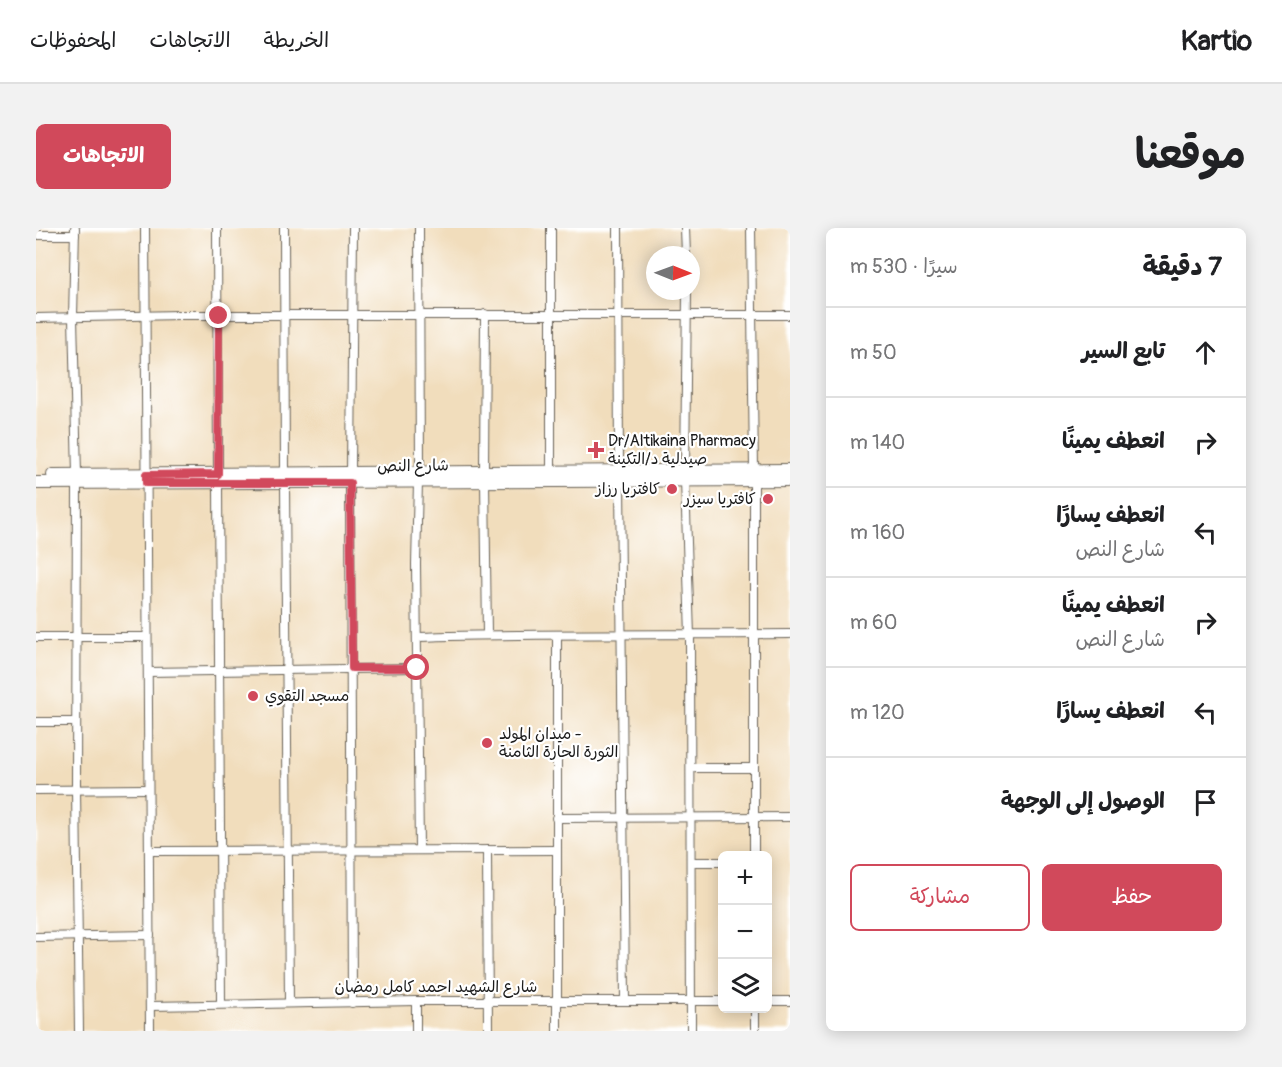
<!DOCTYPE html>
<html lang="ar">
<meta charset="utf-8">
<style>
body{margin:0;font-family:Pangolin,"Playpen Sans Arabic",sans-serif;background:#f2f2f2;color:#202124;direction:rtl}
.controls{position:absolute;right:18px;bottom:18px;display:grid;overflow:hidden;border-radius:9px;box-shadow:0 3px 15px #0003}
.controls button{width:54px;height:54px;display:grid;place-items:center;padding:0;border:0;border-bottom:2px solid #e0e0e0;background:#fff;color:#202124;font:30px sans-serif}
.compass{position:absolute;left:610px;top:18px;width:54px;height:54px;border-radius:50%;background:#fff;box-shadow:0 3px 15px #0003;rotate:91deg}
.stop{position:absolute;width:18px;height:18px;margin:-14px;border:4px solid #d1495b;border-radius:50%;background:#fff}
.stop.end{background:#d1495b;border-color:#fff;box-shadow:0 2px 6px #0008}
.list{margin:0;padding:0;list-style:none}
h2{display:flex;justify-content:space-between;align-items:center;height:78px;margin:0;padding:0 24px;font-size:26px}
h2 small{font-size:20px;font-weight:400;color:#757577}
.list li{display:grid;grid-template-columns:39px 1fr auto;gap:18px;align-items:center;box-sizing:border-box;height:90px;padding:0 24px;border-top:2px solid #e0e0e0}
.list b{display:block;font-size:22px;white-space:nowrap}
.list p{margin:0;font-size:20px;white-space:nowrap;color:#757577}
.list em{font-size:20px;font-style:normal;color:#757577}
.actions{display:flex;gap:12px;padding:18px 24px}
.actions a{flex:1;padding:14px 0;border:2px solid #d1495b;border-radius:9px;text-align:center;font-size:21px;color:#d1495b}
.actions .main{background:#d1495b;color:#fff}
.icon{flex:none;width:33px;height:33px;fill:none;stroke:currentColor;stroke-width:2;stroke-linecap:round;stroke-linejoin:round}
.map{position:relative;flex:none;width:754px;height:803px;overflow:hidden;direction:ltr;border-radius:9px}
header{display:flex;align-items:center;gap:36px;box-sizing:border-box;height:84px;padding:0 30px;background:#fff;border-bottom:2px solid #e0e0e0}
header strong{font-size:28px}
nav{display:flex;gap:33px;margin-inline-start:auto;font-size:21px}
.intro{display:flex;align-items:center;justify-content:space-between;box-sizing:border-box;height:144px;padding:0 36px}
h1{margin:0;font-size:42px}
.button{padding:15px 27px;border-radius:9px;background:#d1495b;color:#fff;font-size:21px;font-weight:700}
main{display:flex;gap:36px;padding:0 36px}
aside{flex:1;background:#fff;border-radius:9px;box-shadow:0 3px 15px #0003}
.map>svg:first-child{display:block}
</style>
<header>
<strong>Kartio</strong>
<nav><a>الخريطة</a><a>الاتجاهات</a><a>المحفوظات</a></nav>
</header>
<div class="intro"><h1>موقعنا</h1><a class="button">الاتجاهات</a></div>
<main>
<aside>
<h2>7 دقيقة<small>سيرًا · 530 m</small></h2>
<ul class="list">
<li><svg class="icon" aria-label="ahead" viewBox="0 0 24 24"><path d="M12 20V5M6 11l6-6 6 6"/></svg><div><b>تابع السير</b></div><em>50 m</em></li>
<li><svg class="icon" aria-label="right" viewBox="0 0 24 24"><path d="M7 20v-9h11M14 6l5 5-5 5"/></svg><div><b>انعطف يمينًا</b></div><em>140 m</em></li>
<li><svg class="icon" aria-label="left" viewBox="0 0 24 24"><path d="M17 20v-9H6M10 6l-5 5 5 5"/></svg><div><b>انعطف يسارًا</b><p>شارع النص</p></div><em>160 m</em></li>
<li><svg class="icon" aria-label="right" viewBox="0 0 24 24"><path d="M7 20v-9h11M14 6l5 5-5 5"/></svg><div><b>انعطف يمينًا</b><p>شارع النص</p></div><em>60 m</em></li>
<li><svg class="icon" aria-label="left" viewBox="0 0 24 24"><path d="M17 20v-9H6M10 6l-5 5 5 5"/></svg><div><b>انعطف يسارًا</b></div><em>120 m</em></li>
<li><svg class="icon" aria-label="arrive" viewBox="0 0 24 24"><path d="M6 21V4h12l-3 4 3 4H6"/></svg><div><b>الوصول إلى الوجهة</b></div></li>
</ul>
<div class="actions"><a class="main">حفظ</a><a>مشاركة</a></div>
</aside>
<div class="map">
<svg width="754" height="803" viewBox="0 0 754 803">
<rect width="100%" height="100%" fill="#fff"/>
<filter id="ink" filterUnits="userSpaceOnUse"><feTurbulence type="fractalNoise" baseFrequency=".0167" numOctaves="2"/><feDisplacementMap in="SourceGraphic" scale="12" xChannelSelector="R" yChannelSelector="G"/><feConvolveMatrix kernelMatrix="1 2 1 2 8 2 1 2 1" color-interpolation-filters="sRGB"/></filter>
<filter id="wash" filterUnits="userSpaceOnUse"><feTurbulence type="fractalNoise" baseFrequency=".008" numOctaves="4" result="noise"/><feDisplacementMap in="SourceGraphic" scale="24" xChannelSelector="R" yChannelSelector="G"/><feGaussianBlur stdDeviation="1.35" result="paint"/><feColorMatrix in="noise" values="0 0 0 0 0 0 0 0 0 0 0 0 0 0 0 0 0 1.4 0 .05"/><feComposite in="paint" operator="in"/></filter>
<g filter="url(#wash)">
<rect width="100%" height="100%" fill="#f1ddbc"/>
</g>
<g filter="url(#ink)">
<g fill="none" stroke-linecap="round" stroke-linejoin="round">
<!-- street casing -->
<g stroke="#676054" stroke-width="10">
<g id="street">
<path d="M39 0 37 90 41 246"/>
<path d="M109 0 114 803"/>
<path d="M181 0 182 246"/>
<path d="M248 0 249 246"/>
<path d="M383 0 384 244"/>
<path d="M515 0V244"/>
<path d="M582 0 583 243"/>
<path d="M649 0 650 27"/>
<path d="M715 0 718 242"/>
<path d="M0 7H39"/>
<path d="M0 90 144 87H754"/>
<path d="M448 244 449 86"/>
<path d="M649 244 651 63"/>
<path d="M315 246 317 0"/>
<path d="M649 252 654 408 655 803"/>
<path d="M449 253 451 407"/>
<path d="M584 253 589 773"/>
<path d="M382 254 380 336 383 621"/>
<path d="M41 255 40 560 43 803"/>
<path d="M182 255 185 776"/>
<path d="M249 255 253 775"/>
<path d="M314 255 316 775"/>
<path d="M0 409H111"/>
<path d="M382 409C506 405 630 407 754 406"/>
<path d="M112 444 381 440"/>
<path d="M0 494H40"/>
<path d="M655 540H717"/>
<path d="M0 562 112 561"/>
<path d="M520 590 754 589"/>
<path d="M451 622 452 803"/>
<path d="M113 623 520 622"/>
<path d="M718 628V253"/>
<path d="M656 634H686"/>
<path d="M0 709 114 707"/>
<path d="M380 773V803"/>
<path d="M732 773H754"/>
<path d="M114 778 380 773H686"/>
<path d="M719 780V803"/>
<path d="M521 803V407"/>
</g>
</g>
<!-- secondary casing -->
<g stroke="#676054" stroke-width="14">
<g id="secondary">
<path d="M17 247 754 242"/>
<path d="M0 255 754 252"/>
</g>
</g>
<!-- street -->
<use href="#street" stroke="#fff" stroke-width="8"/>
<!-- secondary -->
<use href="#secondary" stroke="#fff" stroke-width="12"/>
</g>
</g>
<g fill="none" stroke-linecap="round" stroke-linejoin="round" filter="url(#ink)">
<!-- route -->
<path stroke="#d1495b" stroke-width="8" d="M183 88 182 246 110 247V255H314L316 440H381"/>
</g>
<!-- markers -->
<g fill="#d1495b" stroke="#fff" stroke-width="2">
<path d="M557 213h6v6h6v6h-6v6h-6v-6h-6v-6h6z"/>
<circle cx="636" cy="261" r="6"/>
<circle cx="732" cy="271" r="6"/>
<circle cx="217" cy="468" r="6"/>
<circle cx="451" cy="515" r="6"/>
</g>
<g text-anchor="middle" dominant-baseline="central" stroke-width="4.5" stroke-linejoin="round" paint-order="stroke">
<!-- poi labels -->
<g font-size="16" fill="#1c1c1c" stroke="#fff" text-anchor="start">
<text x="572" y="213">Dr/Altikaina Pharmacy<tspan x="572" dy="18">صيدلية د/التكينة</tspan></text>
<text x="624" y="261" text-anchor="end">كافتريا رزاز</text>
<text x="720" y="271" text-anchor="end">كافتريا سيزر</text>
<text x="229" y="468">مسجد التقوي</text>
<text x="463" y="506">ميدان المولد -<tspan x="463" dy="18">الثورة الحارة الثامنة</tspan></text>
</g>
<!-- street labels -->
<g font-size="16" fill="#1c1c1c" stroke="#fff">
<text transform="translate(377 238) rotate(-1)">شارع النص</text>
<text x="400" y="759">شارع الشهيد احمد كامل رمضان</text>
</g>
</g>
</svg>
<div class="controls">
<button>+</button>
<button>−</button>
<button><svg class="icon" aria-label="layers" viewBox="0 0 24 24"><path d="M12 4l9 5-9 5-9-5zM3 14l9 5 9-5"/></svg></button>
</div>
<svg class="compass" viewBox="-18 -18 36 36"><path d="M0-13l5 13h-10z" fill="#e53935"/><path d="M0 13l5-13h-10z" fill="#757577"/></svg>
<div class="stop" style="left:381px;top:440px"></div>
<div class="stop end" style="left:183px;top:88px"></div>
</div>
</main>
